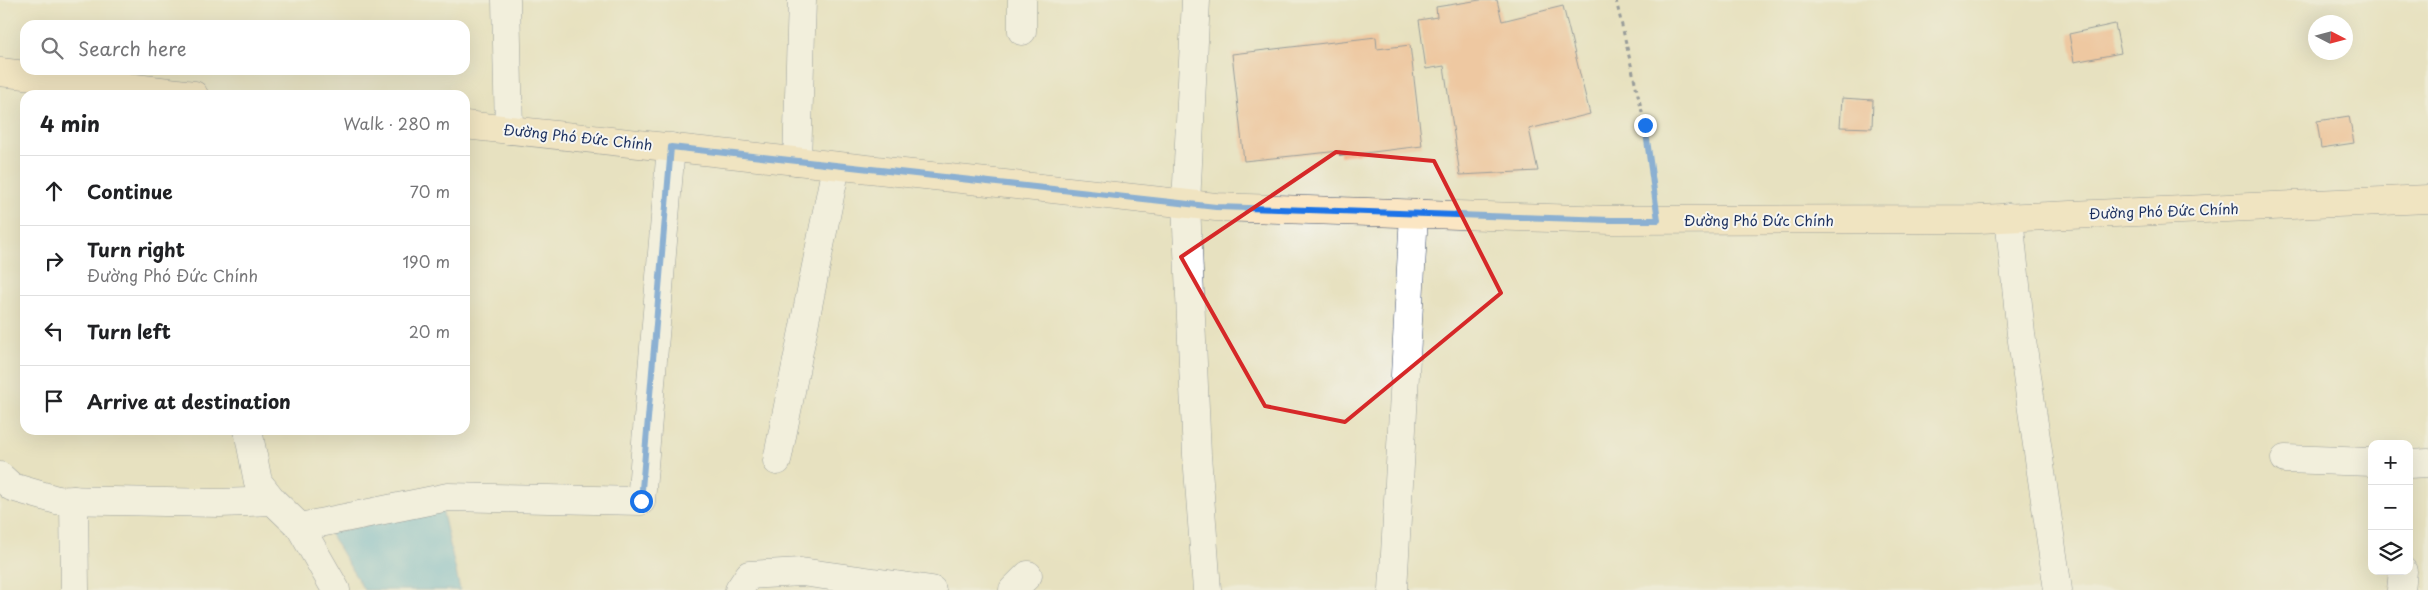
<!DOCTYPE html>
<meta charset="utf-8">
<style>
body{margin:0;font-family:"Playpen Sans",sans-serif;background:#f6f6f6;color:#202124}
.controls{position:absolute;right:15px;bottom:15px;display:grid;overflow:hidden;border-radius:10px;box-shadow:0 5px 20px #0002}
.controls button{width:45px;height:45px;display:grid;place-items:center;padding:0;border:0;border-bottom:1px solid #e0e0e0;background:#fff;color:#202124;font:25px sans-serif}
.compass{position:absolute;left:2308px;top:15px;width:45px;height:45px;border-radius:50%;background:#fff;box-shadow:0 5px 20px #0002;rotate:96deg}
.stop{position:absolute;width:15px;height:15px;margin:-11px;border:4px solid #1a73e8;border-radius:50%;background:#fff}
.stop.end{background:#1a73e8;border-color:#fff;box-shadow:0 1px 5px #0008}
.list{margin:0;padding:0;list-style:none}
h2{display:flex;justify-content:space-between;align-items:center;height:65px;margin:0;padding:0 20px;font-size:21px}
h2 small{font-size:16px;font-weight:400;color:#757577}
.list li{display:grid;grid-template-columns:32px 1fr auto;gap:15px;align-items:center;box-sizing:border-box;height:70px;padding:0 20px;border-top:1px solid #e0e0e0}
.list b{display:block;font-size:19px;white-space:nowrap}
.list p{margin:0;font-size:16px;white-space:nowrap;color:#757577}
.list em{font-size:16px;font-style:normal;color:#757577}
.icon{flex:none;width:28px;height:28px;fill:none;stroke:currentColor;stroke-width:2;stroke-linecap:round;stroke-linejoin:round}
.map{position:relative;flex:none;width:2428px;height:590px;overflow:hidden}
.search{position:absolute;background:#fff;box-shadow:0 5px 20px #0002;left:20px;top:20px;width:450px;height:55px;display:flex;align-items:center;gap:12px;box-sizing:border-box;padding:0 18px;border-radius:15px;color:#757577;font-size:19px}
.panel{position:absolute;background:#fff;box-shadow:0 5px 20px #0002;left:20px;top:90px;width:450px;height:345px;border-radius:15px}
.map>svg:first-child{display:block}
</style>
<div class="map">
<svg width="2428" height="590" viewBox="0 0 2428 590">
<rect width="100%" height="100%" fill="#f6f6f2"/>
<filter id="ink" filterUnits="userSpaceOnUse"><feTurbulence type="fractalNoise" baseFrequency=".02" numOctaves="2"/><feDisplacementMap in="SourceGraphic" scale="10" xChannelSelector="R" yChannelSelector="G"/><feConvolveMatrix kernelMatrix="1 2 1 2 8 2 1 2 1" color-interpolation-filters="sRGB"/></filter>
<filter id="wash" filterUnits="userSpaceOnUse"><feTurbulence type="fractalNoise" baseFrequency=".0096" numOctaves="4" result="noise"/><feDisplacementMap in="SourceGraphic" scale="20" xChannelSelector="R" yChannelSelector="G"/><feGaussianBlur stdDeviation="1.12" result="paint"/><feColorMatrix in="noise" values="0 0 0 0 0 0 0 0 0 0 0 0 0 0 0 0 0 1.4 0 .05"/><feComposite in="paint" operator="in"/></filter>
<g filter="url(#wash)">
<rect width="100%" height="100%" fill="#e7e1c0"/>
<!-- water -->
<path fill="#5fb5dc" stroke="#3d729d" d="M442 509 460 590H364L330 533Z"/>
<g id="blocks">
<!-- building -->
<g fill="#f5a97d">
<path d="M1480 0H1497L1502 21 1563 6 1590 114 1529 129 1538 171 1460 175 1444 66 1426 69 1419 20 1437 17 1436 7Z"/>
<path d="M2115 24 2121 53 2074 62 2069 34Z"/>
<path d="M1376 37 1377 49 1410 45 1422 146 1340 156V151L1244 161 1232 54Z"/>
<path d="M1842 98 1873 100 1872 128 1840 127Z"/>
<path d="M2349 116 2354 143 2321 148 2317 121Z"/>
</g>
</g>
</g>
<g filter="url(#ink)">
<use href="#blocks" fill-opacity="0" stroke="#3a4a6d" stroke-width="1"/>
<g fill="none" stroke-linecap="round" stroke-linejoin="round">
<!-- minor casing -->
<g stroke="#3a4a6d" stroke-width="29">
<g id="minor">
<path d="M506 0 509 130"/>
<path d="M1022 0V31"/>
<path d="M1196 0 1186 204 1197 455 1207 590"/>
<path d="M797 161 802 0"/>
<path d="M2009 217 2021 334 2058 590"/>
<path d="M248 430 258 482 273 501"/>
<path d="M2285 459 2372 462"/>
<path d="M777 461 836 166"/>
<path d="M2409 464 2428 463"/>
<path d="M0 476 12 487 57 500 220 503 273 501 300 527 336 590"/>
<path d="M74 500 75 590"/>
<path d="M300 527 448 497 641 501 671 147"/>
<path d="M739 590 749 575 801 572 932 590"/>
<path d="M1013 590 1028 575"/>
<path d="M1393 590 1414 214"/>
<path d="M2401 590 2403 571"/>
</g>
</g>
<!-- secondary casing -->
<g stroke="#3a4a6d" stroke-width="29">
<g id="secondary">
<path d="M0 72 194 95"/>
<path d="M465 125 1216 207 1611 220 1979 219 2428 199"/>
</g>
</g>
<!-- path -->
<path stroke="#3a4a6d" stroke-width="3" stroke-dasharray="4 4" stroke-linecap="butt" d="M1616 0 1645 125 1653 188"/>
<!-- minor -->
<use href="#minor" stroke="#fff" stroke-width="28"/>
<!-- secondary -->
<use href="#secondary" stroke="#fbe6c3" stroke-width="28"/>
</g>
</g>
<g fill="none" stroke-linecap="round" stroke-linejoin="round" filter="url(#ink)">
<!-- route -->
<path stroke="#1a73e8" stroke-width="6" d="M641 501 671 147 1216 207 1611 220H1658L1645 125"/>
</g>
<!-- marked area -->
<path d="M0 0H2428V590H0ZM1336 152 1434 161 1501 293 1345 422 1265 406 1181 257Z" fill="#e7e1c0" fill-opacity=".55" fill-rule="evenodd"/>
<path fill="none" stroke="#d62828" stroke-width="4" stroke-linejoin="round" d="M1336 152 1434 161 1501 293 1345 422 1265 406 1181 257Z"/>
<g text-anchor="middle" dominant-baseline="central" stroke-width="4" stroke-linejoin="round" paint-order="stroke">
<!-- street labels -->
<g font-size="14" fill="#1b2f5e" stroke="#f6f6f2">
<text transform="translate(578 137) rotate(6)">Đường Phó Đức Chính</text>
<text transform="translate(2164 211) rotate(-2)">Đường Phó Đức Chính</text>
<text x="1759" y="220">Đường Phó Đức Chính</text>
</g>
</g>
</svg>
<div class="controls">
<button>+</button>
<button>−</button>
<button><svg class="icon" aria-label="layers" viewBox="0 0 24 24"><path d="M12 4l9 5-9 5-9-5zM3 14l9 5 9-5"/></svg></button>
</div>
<svg class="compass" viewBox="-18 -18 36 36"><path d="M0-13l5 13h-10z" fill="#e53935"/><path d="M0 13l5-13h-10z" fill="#757577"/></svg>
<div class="stop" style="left:641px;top:501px"></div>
<div class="stop end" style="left:1645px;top:125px"></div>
<div class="search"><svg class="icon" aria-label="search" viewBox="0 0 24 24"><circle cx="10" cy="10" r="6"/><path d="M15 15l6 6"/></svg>Search here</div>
<section class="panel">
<h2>4 min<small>Walk · 280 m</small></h2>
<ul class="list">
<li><svg class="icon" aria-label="ahead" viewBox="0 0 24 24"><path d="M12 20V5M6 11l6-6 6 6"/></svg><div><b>Continue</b></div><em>70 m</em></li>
<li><svg class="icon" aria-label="right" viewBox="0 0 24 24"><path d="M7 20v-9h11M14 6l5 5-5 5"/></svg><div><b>Turn right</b><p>Đường Phó Đức Chính</p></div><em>190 m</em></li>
<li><svg class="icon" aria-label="left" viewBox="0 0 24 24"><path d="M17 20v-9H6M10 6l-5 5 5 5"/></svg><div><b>Turn left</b></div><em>20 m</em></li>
<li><svg class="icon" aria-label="arrive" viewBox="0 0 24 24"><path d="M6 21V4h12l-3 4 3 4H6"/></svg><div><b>Arrive at destination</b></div></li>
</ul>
</section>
</div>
